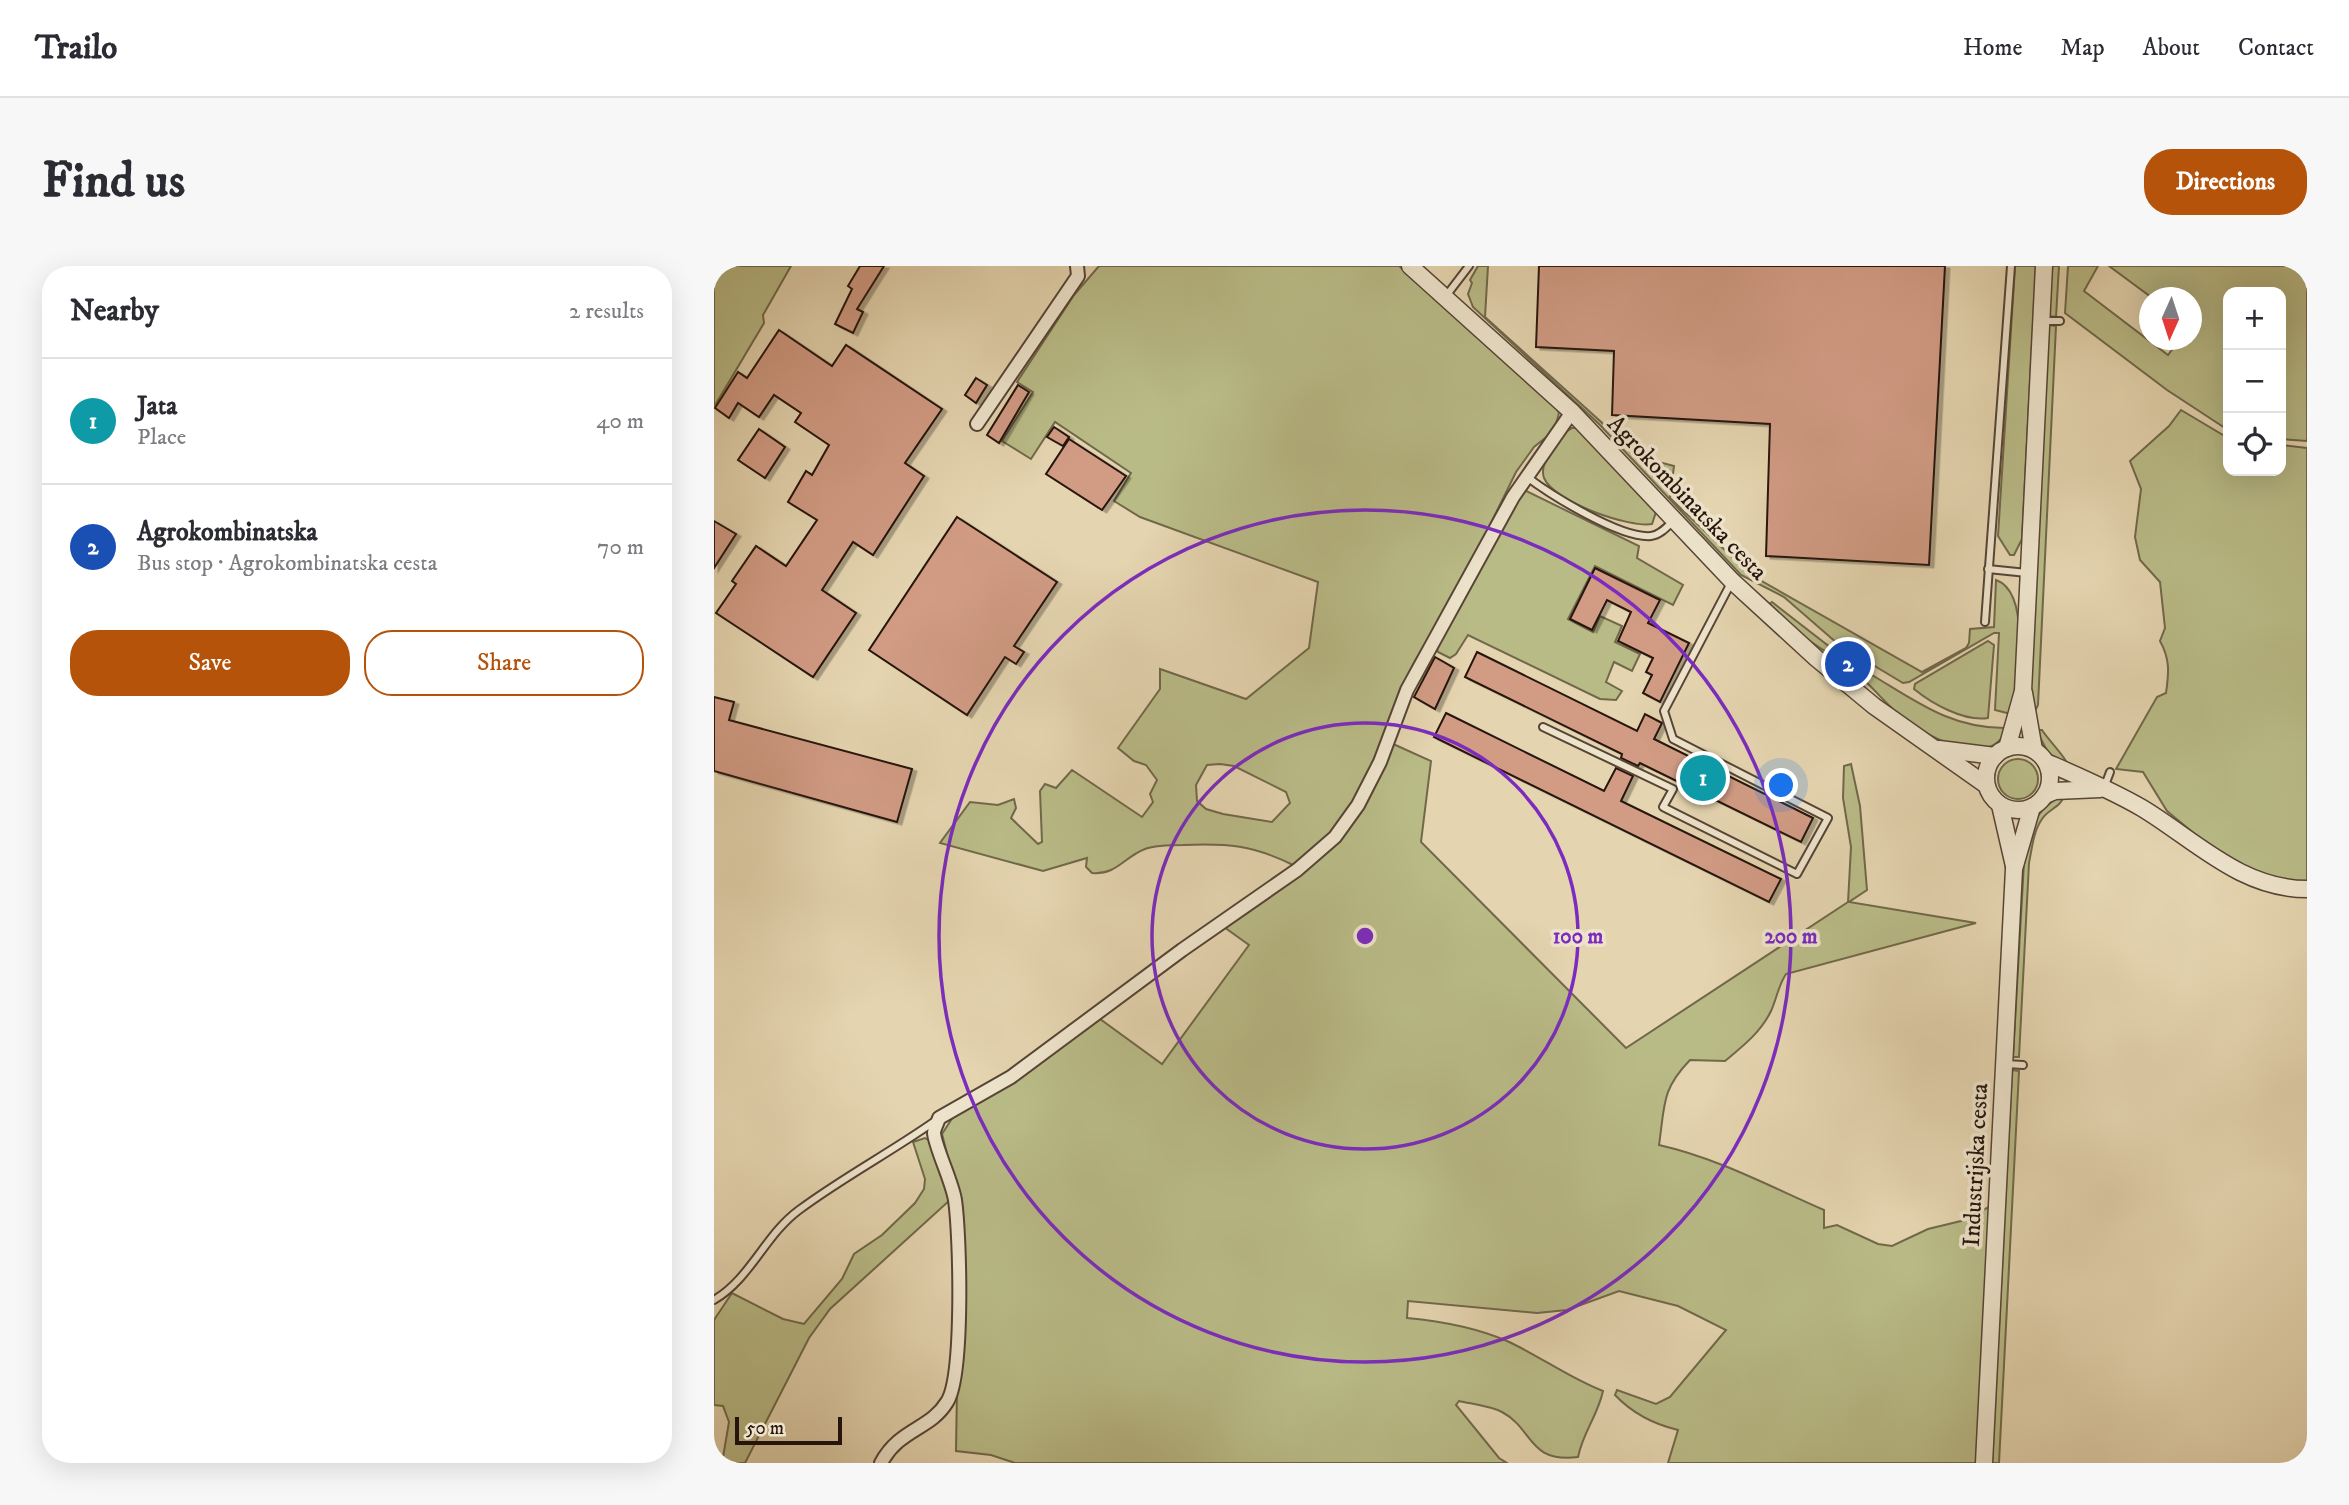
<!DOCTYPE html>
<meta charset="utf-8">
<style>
body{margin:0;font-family:"IM FELL DW Pica",serif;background:#f7f7f7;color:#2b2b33}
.controls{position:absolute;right:21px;top:21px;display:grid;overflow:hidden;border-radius:14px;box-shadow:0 7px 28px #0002}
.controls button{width:63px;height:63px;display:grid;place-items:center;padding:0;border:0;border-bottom:2px solid #e1e1e2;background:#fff;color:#2b2b33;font:35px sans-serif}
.compass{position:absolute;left:1425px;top:21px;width:63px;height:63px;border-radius:50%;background:#fff;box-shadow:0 7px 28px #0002;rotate:183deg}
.scale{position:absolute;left:21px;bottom:18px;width:107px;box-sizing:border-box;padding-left:7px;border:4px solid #26140d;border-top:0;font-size:19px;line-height:24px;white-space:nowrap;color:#26140d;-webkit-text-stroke:5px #ede3cb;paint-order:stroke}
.you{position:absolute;left:1068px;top:520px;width:24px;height:24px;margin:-18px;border:5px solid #fff;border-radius:50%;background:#1a73e8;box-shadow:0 0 0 10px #1a73e833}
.badge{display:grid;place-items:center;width:46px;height:46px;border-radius:50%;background:#b45309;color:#fff;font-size:23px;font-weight:700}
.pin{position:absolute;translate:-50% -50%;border:4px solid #fff;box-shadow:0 2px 7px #0006}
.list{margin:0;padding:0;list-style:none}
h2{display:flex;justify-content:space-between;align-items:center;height:91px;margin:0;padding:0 28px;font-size:30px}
h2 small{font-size:23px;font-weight:400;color:#7c7c81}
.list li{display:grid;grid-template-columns:46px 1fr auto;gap:21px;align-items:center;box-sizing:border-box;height:126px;padding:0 28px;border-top:2px solid #e1e1e2}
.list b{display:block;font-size:26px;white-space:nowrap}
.list p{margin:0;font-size:23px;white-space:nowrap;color:#7c7c81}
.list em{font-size:23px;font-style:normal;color:#7c7c81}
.actions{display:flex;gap:14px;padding:21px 28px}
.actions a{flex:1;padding:16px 0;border:2px solid #b45309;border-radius:28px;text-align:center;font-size:24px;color:#b45309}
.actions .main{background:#b45309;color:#fff}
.icon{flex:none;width:38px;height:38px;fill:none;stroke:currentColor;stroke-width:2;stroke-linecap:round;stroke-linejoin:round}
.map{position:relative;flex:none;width:1593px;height:1197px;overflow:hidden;border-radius:28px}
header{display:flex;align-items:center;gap:42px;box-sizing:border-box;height:98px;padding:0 35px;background:#fff;border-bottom:2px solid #e1e1e2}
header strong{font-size:33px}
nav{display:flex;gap:38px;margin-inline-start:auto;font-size:24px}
.intro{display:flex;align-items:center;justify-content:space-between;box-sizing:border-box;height:168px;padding:0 42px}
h1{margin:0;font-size:49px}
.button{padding:18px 32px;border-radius:28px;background:#b45309;color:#fff;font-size:24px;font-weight:700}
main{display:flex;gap:42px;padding:0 42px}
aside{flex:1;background:#fff;border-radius:28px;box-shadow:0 7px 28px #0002}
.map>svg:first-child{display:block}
</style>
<header>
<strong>Trailo</strong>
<nav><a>Home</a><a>Map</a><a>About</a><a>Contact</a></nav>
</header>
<div class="intro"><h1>Find us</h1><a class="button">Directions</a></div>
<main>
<aside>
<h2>Nearby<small>2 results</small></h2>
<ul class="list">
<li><span class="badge" style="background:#0f9aa8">1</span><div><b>Jata</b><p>Place</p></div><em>40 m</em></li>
<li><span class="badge" style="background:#1a4fb4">2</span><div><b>Agrokombinatska</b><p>Bus stop · Agrokombinatska cesta</p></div><em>70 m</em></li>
</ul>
<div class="actions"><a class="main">Save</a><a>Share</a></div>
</aside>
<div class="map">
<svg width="1593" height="1197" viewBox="0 0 1593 1197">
<defs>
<filter id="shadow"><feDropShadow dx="4.5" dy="2.5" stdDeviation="0" flood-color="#0004"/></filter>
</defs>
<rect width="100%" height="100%" fill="#e4d4af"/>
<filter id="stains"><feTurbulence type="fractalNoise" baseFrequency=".00286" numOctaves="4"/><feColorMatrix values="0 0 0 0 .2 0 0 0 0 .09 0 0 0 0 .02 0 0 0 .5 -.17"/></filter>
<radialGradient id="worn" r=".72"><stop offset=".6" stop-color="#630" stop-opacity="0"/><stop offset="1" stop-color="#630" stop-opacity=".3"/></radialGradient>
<!-- green -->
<g fill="#b9bb87" stroke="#70684a" stroke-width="2" fill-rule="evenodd">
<path d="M0 0H77L49 49 50 57 0 141Z"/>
<path d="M385 0H685L841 140 845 147 840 165 820 181 802 206 747 318 701 395 686 424 657 507 627 558 579 599C539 579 513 577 469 579 457 579 442 579 431 583 410 591 403 609 378 607L372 601 373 592 329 605 226 577 256 536 284 539 300 533 302 542 297 552 324 578 328 576 326 525 331 518 342 522 358 504 428 551 439 536 436 528 443 514 432 499 420 495 404 482 446 423V403L532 433 595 382 604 316 426 251 400 235 417 207 341 156 317 193 288 175 319 126 303 116 360 29ZM506 498 520 500 572 526 576 537 558 556 509 548 492 543 483 535 482 519 493 499Z"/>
<path d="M764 0H774L771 51 926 191 960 200 956 232 1037 309 1208 406 1252 382 1255 377 1256 363 1280 361 1282 314C1319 327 1302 418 1297 448L1281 444 1285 367H1280L1195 416 1189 417 1124 378 1070 331 1027 309 886 159 759 41 754 28 758 17 756 14Z"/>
<path d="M1301 0H1322L1308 273 1300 289H1296L1284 270Z"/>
<path d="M1338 0H1345L1342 51 1335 50Z"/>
<path d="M1354 0H1384L1370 25 1454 89 1465 74H1478V32L1437 31 1395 0H1593V175L1567 173V26H1514V164L1453 124 1351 47Z"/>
<path d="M1335 59 1342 60 1324 439 1319 449 1316 430Z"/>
<path d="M1467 144 1514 172V205H1567V179L1593 182V616L1564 613 1535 604 1500 584 1453 545 1429 506 1402 503 1443 431 1452 427C1455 406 1456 393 1446 375L1451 362 1446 316 1426 294 1421 271 1427 223 1416 195 1455 160Z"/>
<path d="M858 162H865L942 246 938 258C915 262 840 236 830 212 826 201 834 190 840 182 845 174 849 166 858 162Z"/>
<path d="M808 223 925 280 923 292 969 319 959 339 881 300 854 353 879 366 886 350 908 360 901 376 926 388 918 405 900 396 892 416 908 425 902 434 886 433 754 369 742 388 736 392 724 386 722 380Z"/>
<path d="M1058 336 1130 392 1127 396 1090 371 1054 339Z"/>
<path d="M1274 375 1280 379 1274 452C1250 456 1217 437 1200 423L1201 418Z"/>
<path d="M1158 409C1203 436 1238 463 1293 462 1277 506 1211 470 1187 450 1174 440 1164 427 1152 416Z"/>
<path d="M1322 464H1328C1335 475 1353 492 1355 501L1335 488Z"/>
<path d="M677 477 717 495 707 576 912 782 1134 636 1137 581 1129 532 1130 500 1137 498 1146 540 1153 624 1135 636 1262 657 1072 708C1064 720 1063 732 1057 745 1047 766 1029 780 1011 795L976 794C947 824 951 839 945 879 1003 892 1055 920 1110 944V962L1123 959 1164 978 1178 980 1214 963 1247 955 1275 941 1262 1197H954L964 1164C939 1158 919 1148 901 1129L903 1124 942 1138 956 1131 1012 1064 964 1040 905 1025 853 1044 823 1047 694 1035 693 1052C725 1055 763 1062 793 1075 826 1090 855 1112 889 1125 884 1149 869 1166 864 1191 813 1197 820 1163 788 1146 776 1140 758 1138 745 1135L742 1139 785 1192 793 1197H301L277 1189 242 1185 246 938 228 868 241 848 301 814 386 753 448 798 535 679 510 661 578 614 612 586Z"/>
<circle cx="1304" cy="513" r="20"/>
<path d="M1350 529C1348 541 1334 543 1328 553 1319 566 1318 583 1315 597L1305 791H1299L1311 579C1320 555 1325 540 1350 529Z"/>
<path d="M1298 804 1305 805 1285 1197H1278Z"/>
<path d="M211 872 216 875 236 934 116 1043 95 1072 31 1197H8L15 1156 9 1140 0 1139V1054L18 1027 69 1053 90 1058 128 1013 140 988 168 969 201 937 210 923 211 913 199 876Z"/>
</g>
<!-- building -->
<g fill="#d19b84" stroke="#26140d" stroke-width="2" filter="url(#shadow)">
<path d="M146 0H170L143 43 149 46 139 67 121 58 138 23 134 20Z"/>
<path d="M825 0H1231L1215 299 1052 290 1056 158 898 149 900 85 822 81Z"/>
<path d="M65 64 118 100 132 79 228 143 191 197 210 210 159 289 139 276 108 324 142 347 99 411 2 347 22 318 18 315 42 280 72 300 103 254 74 236 92 205 98 209 115 179 81 156 87 147 60 129 45 151 24 137 15 152 1 142 24 106 33 112Z"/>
<path d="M262 112 273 119 262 137 251 129Z"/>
<path d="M304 119 315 126 285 177 273 169Z"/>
<path d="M340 161 355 171 349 180 333 171Z"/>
<path d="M45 163 71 181 51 212 24 194Z"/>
<path d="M355 173 412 210 388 244 332 208Z"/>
<path d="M243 251 343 316 300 380 310 386 302 398 291 391 253 449 155 384Z"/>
<path d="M0 255 22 268 0 302Z"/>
<path d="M881 302 946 334 934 357 975 377 946 436 929 427 938 409 932 406 939 392 904 375 917 346 893 334 878 364 856 353Z"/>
<path d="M763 386 923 465 931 448 948 457 940 473 1099 552 1087 576 926 497 924 500 907 492 908 488 751 411Z"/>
<path d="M721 391 740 402 721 443 700 431Z"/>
<path d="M0 431 20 436 15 454 198 503 183 556 0 505Z"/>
<path d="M732 447 890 525 902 502 919 510 907 535 1067 613 1055 636 720 471Z"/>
</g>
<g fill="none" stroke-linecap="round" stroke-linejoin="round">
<!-- service casing -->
<g stroke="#564436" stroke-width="10">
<g id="service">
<path d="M732 30 755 0"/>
<path d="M1329 55H1346"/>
<path d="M813 211C837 229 907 273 937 270 946 269 953 261 959 255"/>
<path d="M1274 303 1313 307"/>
<path d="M1271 356 1297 0"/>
<path d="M829 461 959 523 949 541 1083 608 1114 552 959 473 950 445 1017 317"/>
<path d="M1390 522 1396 506"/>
<path d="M1292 798 1309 799"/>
<path d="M0 1034C37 1012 51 969 85 944 128 912 177 886 221 855"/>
</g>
</g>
<!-- minor casing -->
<g stroke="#564436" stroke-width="16">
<g id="minor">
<path d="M263 158 364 10 363 0"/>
<path d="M167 1197C186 1162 216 1164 233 1136 250 1110 246 968 241 934 238 915 221 881 220 867 220 863 224 856 225 852L297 811 468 684 583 604 621 571 644 539 666 496 693 424 799 231 858 146"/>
</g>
</g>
<!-- tertiary casing -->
<g stroke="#564436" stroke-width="19">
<g id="tertiary">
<path d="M696 0 858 146 1018 315 1102 392 1160 440 1272 519"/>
<path d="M1310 427 1320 484"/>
<circle cx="1304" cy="512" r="32"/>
<path d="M1293 482 1309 425 1330 0"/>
<path d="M1225 483 1281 490"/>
<path d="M1332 496C1364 510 1397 524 1428 542 1481 574 1527 623 1593 623"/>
<path d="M1331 529 1341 525 1386 523"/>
<path d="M1286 539 1300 600"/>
<path d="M1270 1197 1300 603 1318 541"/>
</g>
</g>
<!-- service -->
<use href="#service" stroke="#ede3cb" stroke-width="6"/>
<!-- minor -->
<use href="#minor" stroke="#ede3cb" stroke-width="12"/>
<!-- tertiary -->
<use href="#tertiary" stroke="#ede3cb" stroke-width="16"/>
</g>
<!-- distance rings -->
<g fill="none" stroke="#7b2cbf" stroke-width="3.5">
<circle cx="651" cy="670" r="213"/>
<circle cx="651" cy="670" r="426"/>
</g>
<g text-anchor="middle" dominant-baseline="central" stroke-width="7" stroke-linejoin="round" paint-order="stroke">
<!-- street labels -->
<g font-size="24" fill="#26140d" stroke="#ede3cb">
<text transform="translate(973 232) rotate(46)">Agrokombinatska cesta</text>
<text transform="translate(1262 899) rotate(-87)">Industrijska cesta</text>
</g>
</g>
<circle cx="651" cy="670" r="10" fill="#7b2cbf" stroke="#ede3cb" stroke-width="3.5"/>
<g font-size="21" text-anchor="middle" font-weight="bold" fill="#7b2cbf" stroke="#ede3cb" stroke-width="7" stroke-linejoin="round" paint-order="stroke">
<text x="864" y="677">100 m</text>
<text x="1077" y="677">200 m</text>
</g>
<rect width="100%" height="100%" filter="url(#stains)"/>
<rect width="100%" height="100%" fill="url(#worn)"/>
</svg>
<div class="controls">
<button>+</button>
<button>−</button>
<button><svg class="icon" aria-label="locate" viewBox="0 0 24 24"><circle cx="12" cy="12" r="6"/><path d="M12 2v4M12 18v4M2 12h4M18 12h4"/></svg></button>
</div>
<svg class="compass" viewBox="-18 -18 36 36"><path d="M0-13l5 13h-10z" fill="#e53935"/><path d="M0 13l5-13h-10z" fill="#7c7c81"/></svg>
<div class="scale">50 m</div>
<div class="you"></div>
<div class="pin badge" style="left:989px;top:512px;background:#0f9aa8">1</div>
<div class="pin badge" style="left:1134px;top:398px;background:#1a4fb4">2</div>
</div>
</main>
